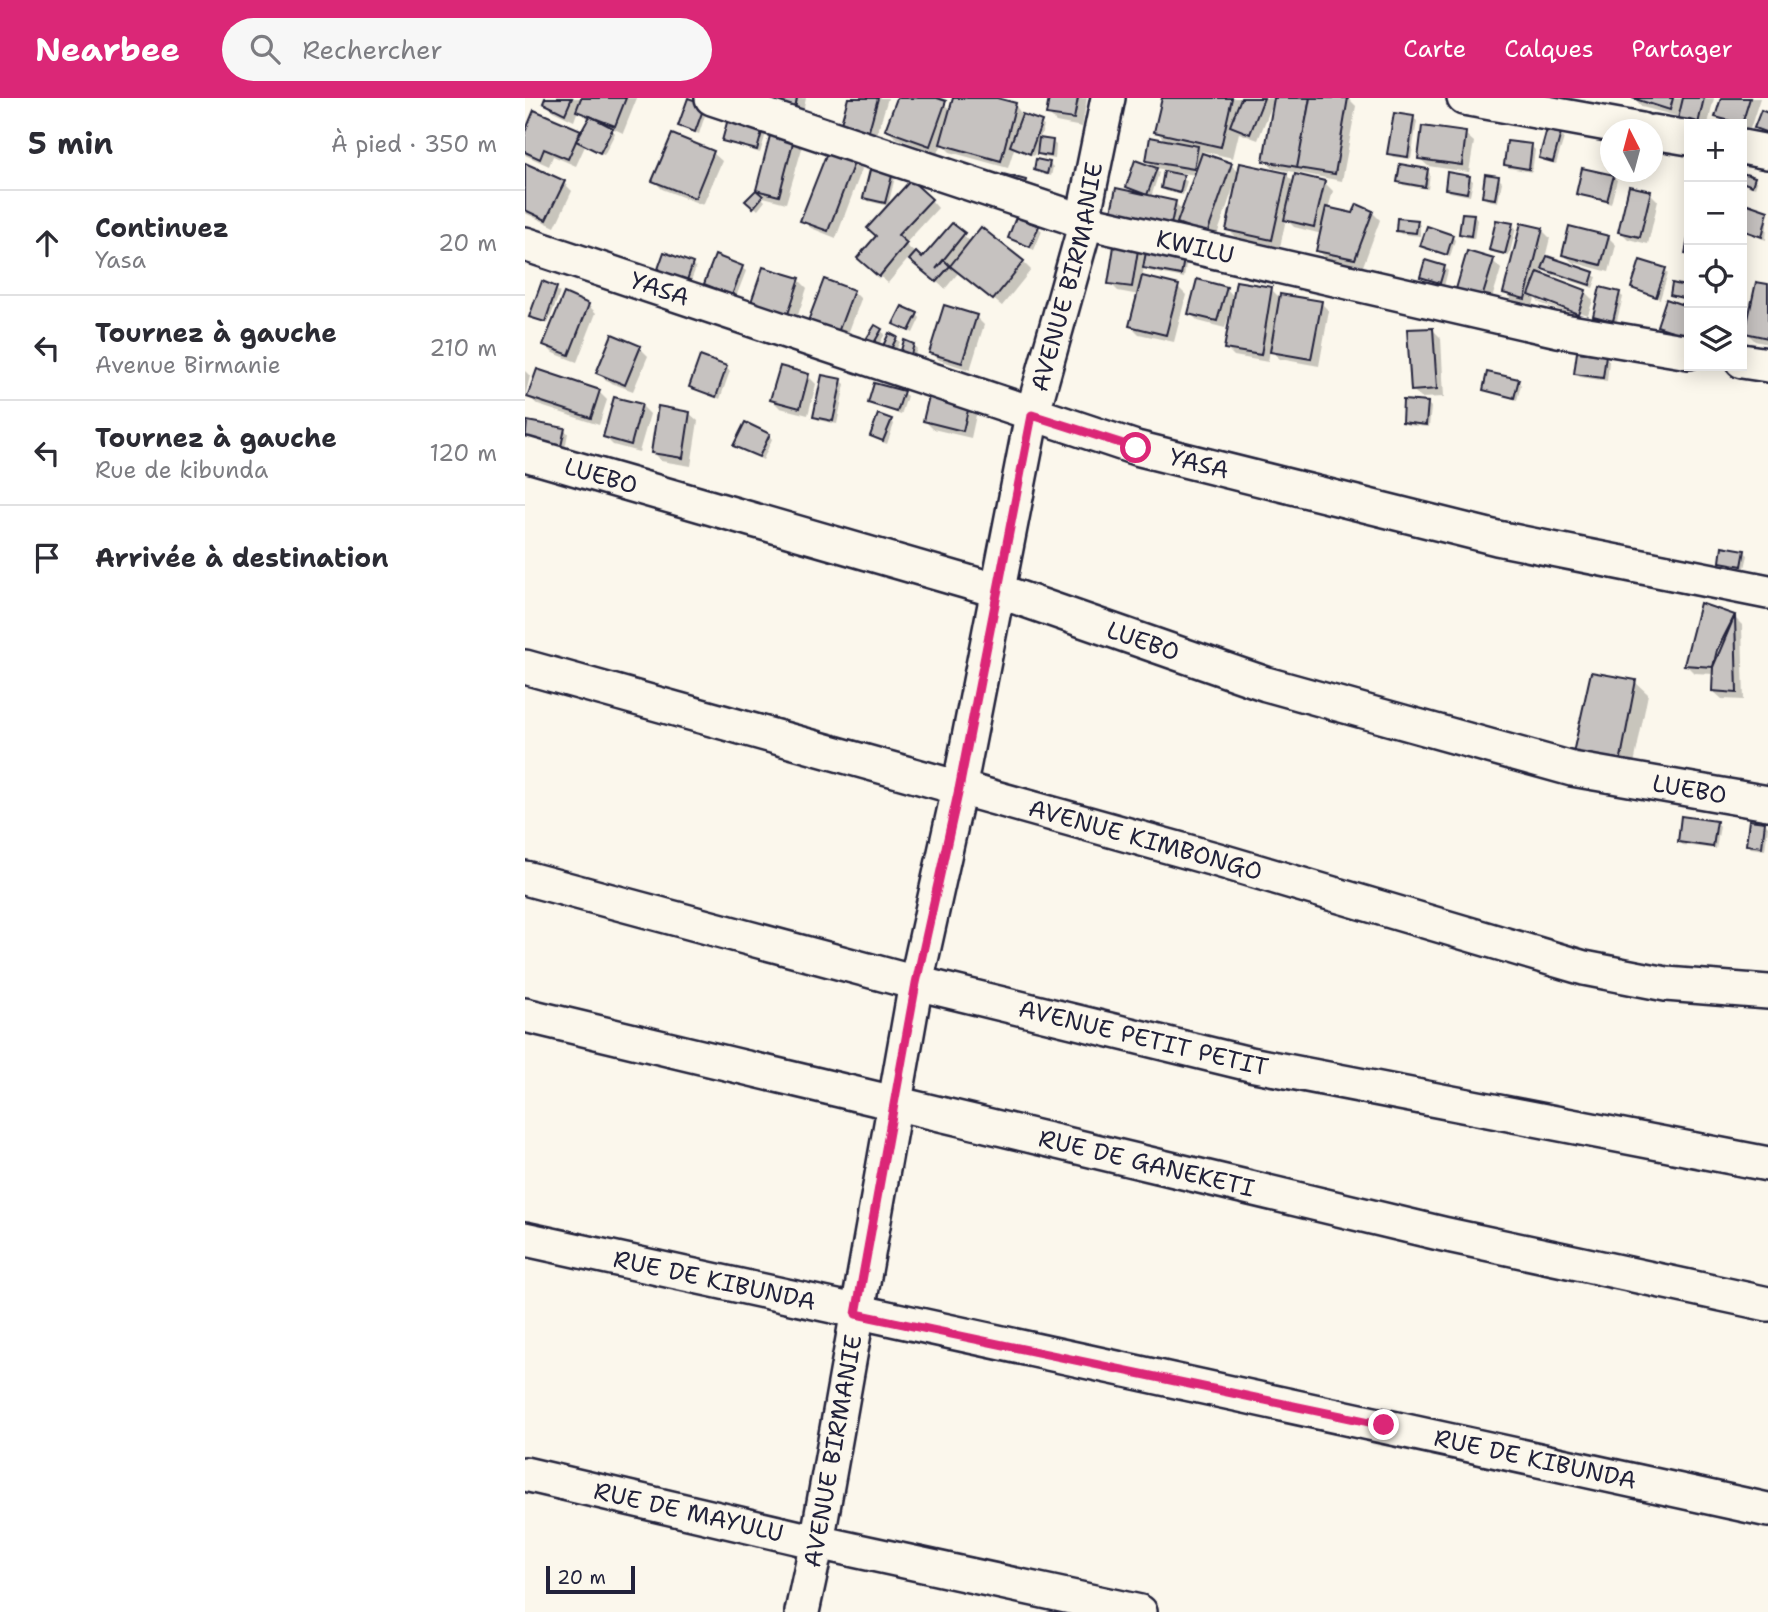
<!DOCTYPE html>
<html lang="fr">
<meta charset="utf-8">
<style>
body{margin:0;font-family:"Shantell Sans",sans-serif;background:#f7f7f7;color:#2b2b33}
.controls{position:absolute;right:21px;top:21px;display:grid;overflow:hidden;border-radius:0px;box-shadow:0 4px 18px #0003}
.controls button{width:63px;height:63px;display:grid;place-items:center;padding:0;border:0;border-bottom:2px solid #e1e1e2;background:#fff;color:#2b2b33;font:35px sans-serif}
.compass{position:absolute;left:1075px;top:21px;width:63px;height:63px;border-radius:50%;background:#fff;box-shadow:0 4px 18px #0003;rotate:354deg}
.scale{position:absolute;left:21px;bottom:18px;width:89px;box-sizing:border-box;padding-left:7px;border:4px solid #22223b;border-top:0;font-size:19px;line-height:24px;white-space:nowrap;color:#22223b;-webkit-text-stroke:5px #fbf7ec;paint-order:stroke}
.stop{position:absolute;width:21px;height:21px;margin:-16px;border:5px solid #db2777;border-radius:50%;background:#fff}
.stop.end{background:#db2777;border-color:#fff;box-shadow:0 2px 7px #0008}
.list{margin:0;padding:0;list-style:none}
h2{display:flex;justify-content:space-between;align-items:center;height:91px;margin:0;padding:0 28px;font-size:30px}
h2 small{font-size:23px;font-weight:400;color:#7c7c81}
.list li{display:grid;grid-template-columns:46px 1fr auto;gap:21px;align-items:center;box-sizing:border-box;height:105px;padding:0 28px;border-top:2px solid #e1e1e2}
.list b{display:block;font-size:26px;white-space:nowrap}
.list p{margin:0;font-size:23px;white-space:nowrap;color:#7c7c81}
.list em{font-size:23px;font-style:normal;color:#7c7c81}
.icon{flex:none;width:38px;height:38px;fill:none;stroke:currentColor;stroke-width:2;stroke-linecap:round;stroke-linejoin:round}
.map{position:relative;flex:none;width:1243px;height:1514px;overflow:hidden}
header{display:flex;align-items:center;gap:42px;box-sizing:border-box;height:98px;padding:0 35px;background:#db2777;color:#fff}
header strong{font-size:33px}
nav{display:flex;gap:38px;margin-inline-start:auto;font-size:24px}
.search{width:490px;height:63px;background:#f7f7f7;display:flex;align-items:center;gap:18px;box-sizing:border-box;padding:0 24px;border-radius:38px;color:#7c7c81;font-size:26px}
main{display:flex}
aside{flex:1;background:#fff}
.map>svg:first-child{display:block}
</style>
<header>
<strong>Nearbee</strong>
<div class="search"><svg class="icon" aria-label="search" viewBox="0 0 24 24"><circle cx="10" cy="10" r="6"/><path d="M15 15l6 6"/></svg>Rechercher</div>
<nav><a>Carte</a><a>Calques</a><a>Partager</a></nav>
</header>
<main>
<aside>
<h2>5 min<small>À pied · 350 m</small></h2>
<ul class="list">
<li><svg class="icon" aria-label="ahead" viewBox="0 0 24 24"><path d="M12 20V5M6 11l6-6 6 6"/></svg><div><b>Continuez</b><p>Yasa</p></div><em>20 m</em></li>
<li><svg class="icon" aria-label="left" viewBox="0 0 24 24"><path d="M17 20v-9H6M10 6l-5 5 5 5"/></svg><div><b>Tournez à gauche</b><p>Avenue Birmanie</p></div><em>210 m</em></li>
<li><svg class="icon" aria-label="left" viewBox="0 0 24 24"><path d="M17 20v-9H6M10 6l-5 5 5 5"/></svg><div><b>Tournez à gauche</b><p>Rue de kibunda</p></div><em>120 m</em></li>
<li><svg class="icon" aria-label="arrive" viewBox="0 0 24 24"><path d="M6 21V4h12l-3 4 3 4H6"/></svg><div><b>Arrivée à destination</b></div></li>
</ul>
</aside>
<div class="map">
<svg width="1243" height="1514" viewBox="0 0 1243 1514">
<rect width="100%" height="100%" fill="#fbf7ec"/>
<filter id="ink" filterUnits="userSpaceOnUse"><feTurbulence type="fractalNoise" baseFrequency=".0143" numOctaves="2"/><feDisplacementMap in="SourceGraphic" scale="14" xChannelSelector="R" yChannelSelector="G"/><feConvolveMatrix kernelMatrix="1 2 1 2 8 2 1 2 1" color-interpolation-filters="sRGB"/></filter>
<g filter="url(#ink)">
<!-- shadow -->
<g fill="#0003" fill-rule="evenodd">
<path d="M22 0H112L98 35 85 29 90 35 79 57 60 48 51 68 28 58 24 68 0 57V38L57 35 65 22 53 12 49 23 28 13 20 5Z"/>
<path d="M241 0H281L277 19Z"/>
<path d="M324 0H363L350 43 325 36Z"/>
<path d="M374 0H407L426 11 429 0H465L490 7 498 18 519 28 509 58 489 51 483 70 425 54 417 46 413 55 371 40 362 32Z"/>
<path d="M525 0H562L557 29 531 24 523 16Z"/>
<path d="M639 0H823L831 8 817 83 748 70 740 62 749 2 733 42 714 35 708 60 676 53 681 58 706 67 715 75 761 77 770 85H800L808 93 803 111 829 117 847 114 855 122 838 168 801 160 793 152 797 136 769 129 761 121 755 149 711 139 703 131 710 85 690 143 662 133 655 126 652 138 603 88 631 72 634 75 626 99 650 105 658 113 671 77 644 73 643 76 662 83 658 97 641 93 638 90 641 72 631 70 622 62 642 44 631 33Z"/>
<path d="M1109 0H1189L1183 26H1164L1155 19 1117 9Z"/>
<path d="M1198 0H1235L1224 34 1217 32V26H1200L1192 18Z"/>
<path d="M164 2 182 11 174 36 155 28Z"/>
<path d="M888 20 892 23 886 61 868 59 864 55Z"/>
<path d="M242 32 235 55 199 43Z"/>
<path d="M249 33 278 47 261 105 235 98 240 103 233 112 223 103 232 93Z"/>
<path d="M940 36 949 44 944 74 903 68 894 60Z"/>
<path d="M1035 37 1039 40 1031 66 1019 63 1016 59Z"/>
<path d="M148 38 188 55 197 63 178 107 137 91 129 83Z"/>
<path d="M527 44 531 47 530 61 518 59 514 56Z"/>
<path d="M1006 48 1010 52 1007 74 984 70 981 67Z"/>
<path d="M329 63 337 71 311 140 286 130 277 122Z"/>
<path d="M524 65 528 69 526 78 511 72Z"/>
<path d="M0 67 39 85 47 93 30 129 0 115Z"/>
<path d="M902 72 905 76 903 91 878 87 874 83Z"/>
<path d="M367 75 370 79 363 108 343 103 340 99Z"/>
<path d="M1218 77 1232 84 1230 90 1217 84Z"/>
<path d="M1088 79 1092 82 1086 106 1053 95Z"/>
<path d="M944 80 948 83 945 98 925 94 921 91Z"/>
<path d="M973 80 977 84 973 104 962 102 958 99Z"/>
<path d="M1125 95 1133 103 1123 146 1103 141 1095 133Z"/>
<path d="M406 102 413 110 380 146 397 162 427 127 446 144 498 164 506 172 477 208 434 174 420 191 384 160 363 185 342 168Z"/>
<path d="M1217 105 1243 114 1241 142 1217 133Z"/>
<path d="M949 118 952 122 949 141 940 139 936 136Z"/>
<path d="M892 124 895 127V138L876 136 872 132Z"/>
<path d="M987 127 991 130 984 158 970 155 966 151Z"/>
<path d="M513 129 517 133 509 152 485 140Z"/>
<path d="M1017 132 1025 140 1020 160 1072 179 1068 190 1023 175 1018 170 1016 177 1060 194 1068 202 1061 222 1015 205 1010 200 1008 208 988 203 980 195ZM1014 199 1062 217 1060 220 1014 203Z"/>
<path d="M927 138 930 142 925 159 897 148Z"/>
<path d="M1083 139 1091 147 1084 174 1047 164 1039 156Z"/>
<path d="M613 148 622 156 658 163 661 166 659 180 624 173 619 169 617 180 653 189 661 197 649 244 614 236 606 228 614 197 593 193 585 185Z"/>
<path d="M968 163 976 171 965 207 941 199 933 191Z"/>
<path d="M167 167 171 170 164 187 137 177Z"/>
<path d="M919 169 923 173 919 188 897 179Z"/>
<path d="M217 170 221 173 211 199 181 186Z"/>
<path d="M1140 172 1143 175 1135 201 1108 190Z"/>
<path d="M274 182 282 190 270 226 227 206Z"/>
<path d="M18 186 35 194 23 226 6 218Z"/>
<path d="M1149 187 1164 191V203L1146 196Z"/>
<path d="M1243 188V246L1230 243 1222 235Z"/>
<path d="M701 190 710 200 746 191 756 201 796 205 804 213 794 268 755 261 745 252 743 264 709 258 701 250 707 214 705 213 700 230 673 223 665 215Z"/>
<path d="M328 193 336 201 320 244 292 234Z"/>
<path d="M1094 196 1098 199 1091 226 1074 221 1070 218Z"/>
<path d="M1143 204 1164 211V240L1134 227Z"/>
<path d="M63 207 71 215 52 264 28 255 20 247Z"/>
<path d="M392 217 395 220 388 235 370 226Z"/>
<path d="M451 219 459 227 445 272 414 262 406 254Z"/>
<path d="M350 229 360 236 350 253 344 249Z"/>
<path d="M908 232 916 240 919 299 896 300 888 292Z"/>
<path d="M365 237 375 244 369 256 363 253Z"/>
<path d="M388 247 392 251 389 259 378 257Z"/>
<path d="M115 250 123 258 108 293 81 283 73 274Z"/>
<path d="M1080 259 1084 263 1082 283 1055 279 1051 275Z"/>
<path d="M201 269 205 273 195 301 166 288Z"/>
<path d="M0 273 5 278 0 299Z"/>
<path d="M283 278 291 286 283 317 255 310 247 302Z"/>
<path d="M316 283 320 286 312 326 293 322 290 319Z"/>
<path d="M993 283 996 287 992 302 960 292Z"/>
<path d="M74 294 82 302 74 327 13 307 4 299Z"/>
<path d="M378 295 382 298 376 317 345 305Z"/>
<path d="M90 301 117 308 125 316 114 354 88 347 80 339Z"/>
<path d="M902 305 906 309 904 329 882 327 879 324Z"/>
<path d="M443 309 451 317 446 340 408 331 400 323Z"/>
<path d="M164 315 173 323 166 368 136 363 128 355Z"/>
<path d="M366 322 369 326 362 346 350 341 347 338Z"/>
<path d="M39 332 43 335 39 356 3 349Z"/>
<path d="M244 338 247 341 238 362 211 347Z"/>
<path d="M1219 454 1223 457 1220 470 1197 463Z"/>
<path d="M1209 519 1217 527 1219 602 1197 601 1188 593 1189 576 1169 575 1161 567ZM1202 528 1206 530 1185 572 1190 551Z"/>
<path d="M1110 584 1123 596 1107 676 1062 667Z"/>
<path d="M1191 724 1195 728 1191 751 1158 747 1154 743Z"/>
<path d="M1240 726 1243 729 1240 752 1226 750 1222 746Z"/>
</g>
<!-- building -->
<g fill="#c6c2c0" stroke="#22223b" stroke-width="2">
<path d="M20 0H47L40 16 18 5Z"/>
<path d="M56 0H101L90 28 51 13Z"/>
<path d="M163 0 180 6 170 34 153 28Z"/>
<path d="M240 0H272L270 12Z"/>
<path d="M323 0H353L343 36 315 29Z"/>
<path d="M372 0H412L421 3 405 48 360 32Z"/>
<path d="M428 0H472L491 5 476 63 415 46Z"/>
<path d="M524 0H553L549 21 521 17Z"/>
<path d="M637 0H707L696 49 629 34Z"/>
<path d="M716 0H739L725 36 705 28Z"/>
<path d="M749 0H785L773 69 738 63Z"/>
<path d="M785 0H823L810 76 772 70Z"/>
<path d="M1107 0H1148L1145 12Z"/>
<path d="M1158 0H1179L1173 26 1152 25Z"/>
<path d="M1196 0H1225L1217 26 1190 19Z"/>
<path d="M9 12 56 32 43 61 19 51 15 61 0 54V34Z"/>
<path d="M1236 12 1243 15V35L1229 30Z"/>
<path d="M869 15 889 18 883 59 862 56Z"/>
<path d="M497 16 517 23 505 56 485 48Z"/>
<path d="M204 17 239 27 232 52 197 43Z"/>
<path d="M65 18 88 30 75 55 51 43Z"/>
<path d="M897 28 941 34 937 67 893 61Z"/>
<path d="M247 30 270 37 254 98 231 92Z"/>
<path d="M1022 31 1036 35 1028 64 1014 60Z"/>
<path d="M147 36 189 53 170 100 127 83Z"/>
<path d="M625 39 673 48 669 71 621 63Z"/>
<path d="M514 40 528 42 526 58 512 56Z"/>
<path d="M982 43 1007 46 1004 71 979 67Z"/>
<path d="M303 52 330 62 303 133 275 123Z"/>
<path d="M677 55 707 65 682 136 652 125Z"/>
<path d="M511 61 525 64 522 76 509 72Z"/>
<path d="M610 62 632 70 622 97 601 89Z"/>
<path d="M0 65 40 83 21 122 0 112Z"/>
<path d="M715 65 762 75 747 142 701 132Z"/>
<path d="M875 66 903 71 900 89 872 84Z"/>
<path d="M346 68 368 74 360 105 338 100Z"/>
<path d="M1057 70 1089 77 1082 103 1051 96Z"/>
<path d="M639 73 659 77 655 95 636 90Z"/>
<path d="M922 74 945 78 942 95 920 91Z"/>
<path d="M1217 75 1230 79 1227 88 1217 84Z"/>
<path d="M478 76 501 82 499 91 476 85Z"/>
<path d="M770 76 800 83 789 129 759 122Z"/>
<path d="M960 76 974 78 970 101 957 99Z"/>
<path d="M386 82 407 101 373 137 382 145 354 179 332 160 351 138 342 130Z"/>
<path d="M1104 88 1126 93 1115 139 1093 134Z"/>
<path d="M591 90 651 103 645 131 585 118Z"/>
<path d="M231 92 238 98 228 110 220 103Z"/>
<path d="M1217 104 1243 113 1237 139 1217 132Z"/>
<path d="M832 106 848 113 830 161 791 153 801 109 828 115Z"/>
<path d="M937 115 949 116 946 138 934 136Z"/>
<path d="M491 119 514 128 505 149 483 140Z"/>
<path d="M872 120 893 122 891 135 871 133Z"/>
<path d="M971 122 988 125 980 156 964 152Z"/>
<path d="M427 125 440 135 411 171 419 162 425 168 411 184 384 162 391 154 397 160Z"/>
<path d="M996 125 1018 130 1000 201 978 195Z"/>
<path d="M902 128 928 137 922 157 895 148Z"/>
<path d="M1044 128 1084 138 1076 167 1037 157Z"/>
<path d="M456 129 499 163 468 202 425 168Z"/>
<path d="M1164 135V157L1160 156Z"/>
<path d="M590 142 614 146 607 189 583 186Z"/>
<path d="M942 153 969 161 957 200 931 191Z"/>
<path d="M139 154 168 165 161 185 132 174Z"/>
<path d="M621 154 659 161 656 177 618 170Z"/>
<path d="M190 157 218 168 207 197 179 186Z"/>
<path d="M1022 158 1069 174 1065 187 1017 171Z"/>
<path d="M900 162 920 168 915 185 895 179Z"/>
<path d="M1115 162 1141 170 1131 199 1106 190Z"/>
<path d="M238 169 275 180 262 219 225 207Z"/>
<path d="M1013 174 1061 192 1053 216 1004 197Z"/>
<path d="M617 178 654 187 641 237 604 228Z"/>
<path d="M299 181 329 192 312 237 282 226Z"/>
<path d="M672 181 702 189 692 223 663 216Z"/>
<path d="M17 183 32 189 20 224 4 219Z"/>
<path d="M711 183 747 189 736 257 699 251Z"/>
<path d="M1231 184 1243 186V240L1220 235Z"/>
<path d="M1147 185 1164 189 1162 201 1145 197Z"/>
<path d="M1075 189 1095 194 1088 223 1068 218Z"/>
<path d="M39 195 64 206 44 257 18 247Z"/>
<path d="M755 196 797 203 786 261 745 254Z"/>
<path d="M1141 201 1164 209 1162 238 1132 228Z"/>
<path d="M419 207 452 217 437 265 404 255Z"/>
<path d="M377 208 393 215 384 233 368 226Z"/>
<path d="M350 227 357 231 346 250 338 246Z"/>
<path d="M908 230 912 291 886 293 882 231Z"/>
<path d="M364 235 372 239 365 253 357 250Z"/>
<path d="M87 236 116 248 100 287 71 275Z"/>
<path d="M379 242 389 246 385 260 375 256Z"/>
<path d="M1052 254 1081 257 1078 280 1049 276Z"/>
<path d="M175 258 202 268 191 299 164 289Z"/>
<path d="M255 268 284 276 275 310 245 302Z"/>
<path d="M12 271 75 292 66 320 2 299Z"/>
<path d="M962 274 994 281 989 300 958 292Z"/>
<path d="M297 277 317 281 308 323 288 319Z"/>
<path d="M349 285 379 293 372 314 343 305Z"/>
<path d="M404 298 444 308 438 333 398 323Z"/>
<path d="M89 299 117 306 106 347 78 339Z"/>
<path d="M878 302 903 304 901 327 877 324Z"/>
<path d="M133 308 165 314 158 360 126 355Z"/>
<path d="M353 316 367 321 358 343 345 338Z"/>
<path d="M2 323 40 330 35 353 0 346Z"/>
<path d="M220 324 245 336 234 359 208 348Z"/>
<path d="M1197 448 1220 452 1217 468 1195 464Z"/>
<path d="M1175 505 1210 517 1192 552 1188 569 1159 567Z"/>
<path d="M1210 517 1212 595 1187 593 1188 569Z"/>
<path d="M1066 574 1111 582 1095 665 1048 655Z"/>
<path d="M1156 718 1192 723 1188 749 1153 744Z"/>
<path d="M1224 722 1240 724 1237 749 1221 747Z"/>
</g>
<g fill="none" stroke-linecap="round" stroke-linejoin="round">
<!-- minor casing -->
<g stroke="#22223b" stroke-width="38">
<g id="minor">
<path id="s1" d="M187 0 561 124 1033 232 1164 254"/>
<path d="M939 0 1116 32"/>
<path d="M1128 34 1164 40"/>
<path d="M1217 49 1243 54"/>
<path id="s2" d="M0 146 611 350 972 440 1243 494"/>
<path d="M1217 263 1243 267"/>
<path id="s3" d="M0 356 474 493 741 586 1047 671 1243 705"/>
<path id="s4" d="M0 569 693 762 1059 870 1141 886 1243 894"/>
<path id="s5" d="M0 780 391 885 725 966 1243 1066"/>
<path id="s6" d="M0 917 918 1136 1243 1206"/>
<path id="s7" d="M0 1141 1243 1412"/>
<path id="s8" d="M0 1376 292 1444 615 1514"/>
<path id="s9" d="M277 1514 292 1444 391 885 434 691 507 317 561 124V107L583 0"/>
</g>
</g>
<!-- minor -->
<use href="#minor" stroke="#fbf7ec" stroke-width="33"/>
</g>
</g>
<g fill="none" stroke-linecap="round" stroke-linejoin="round" filter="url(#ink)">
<!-- route -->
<path stroke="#db2777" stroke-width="9" d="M611 350 507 317 434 691 391 885 331 1216 859 1327"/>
</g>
<g text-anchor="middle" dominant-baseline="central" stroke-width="5" stroke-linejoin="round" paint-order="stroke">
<!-- street labels -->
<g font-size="24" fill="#22223b" stroke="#fbf7ec">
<text stroke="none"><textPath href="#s1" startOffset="506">KWILU</textPath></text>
<text stroke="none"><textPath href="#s9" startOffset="1362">AVENUE BIRMANIE</textPath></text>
<text stroke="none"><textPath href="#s2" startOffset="142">YASA</textPath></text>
<text stroke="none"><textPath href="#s2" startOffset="709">YASA</textPath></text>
<text stroke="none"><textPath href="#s3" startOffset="79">LUEBO</textPath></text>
<text stroke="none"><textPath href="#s3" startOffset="646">LUEBO</textPath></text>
<text stroke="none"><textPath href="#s3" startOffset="1213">LUEBO</textPath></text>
<text stroke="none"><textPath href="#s4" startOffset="644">AVENUE KIMBONGO</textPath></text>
<text stroke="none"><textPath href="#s5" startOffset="639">AVENUE PETIT PETIT</textPath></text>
<text stroke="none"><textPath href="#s6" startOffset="639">RUE DE GANEKETI</textPath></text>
<text stroke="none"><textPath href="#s7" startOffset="194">RUE DE KIBUNDA</textPath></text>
<text stroke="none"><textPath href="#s9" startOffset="164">AVENUE BIRMANIE</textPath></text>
<text stroke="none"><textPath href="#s7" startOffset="1034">RUE DE KIBUNDA</textPath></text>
<text stroke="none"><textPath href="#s8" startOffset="168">RUE DE MAYULU</textPath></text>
</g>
</g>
</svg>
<div class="controls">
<button>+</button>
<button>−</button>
<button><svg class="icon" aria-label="locate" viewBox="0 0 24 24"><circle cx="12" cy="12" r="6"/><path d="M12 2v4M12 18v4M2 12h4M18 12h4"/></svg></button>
<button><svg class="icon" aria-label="layers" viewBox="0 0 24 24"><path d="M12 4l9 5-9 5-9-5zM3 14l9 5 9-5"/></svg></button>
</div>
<svg class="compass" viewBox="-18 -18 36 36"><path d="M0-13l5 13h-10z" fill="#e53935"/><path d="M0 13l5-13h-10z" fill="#7c7c81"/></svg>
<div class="scale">20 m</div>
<div class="stop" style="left:611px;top:350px"></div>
<div class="stop end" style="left:859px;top:1327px"></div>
</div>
</main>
